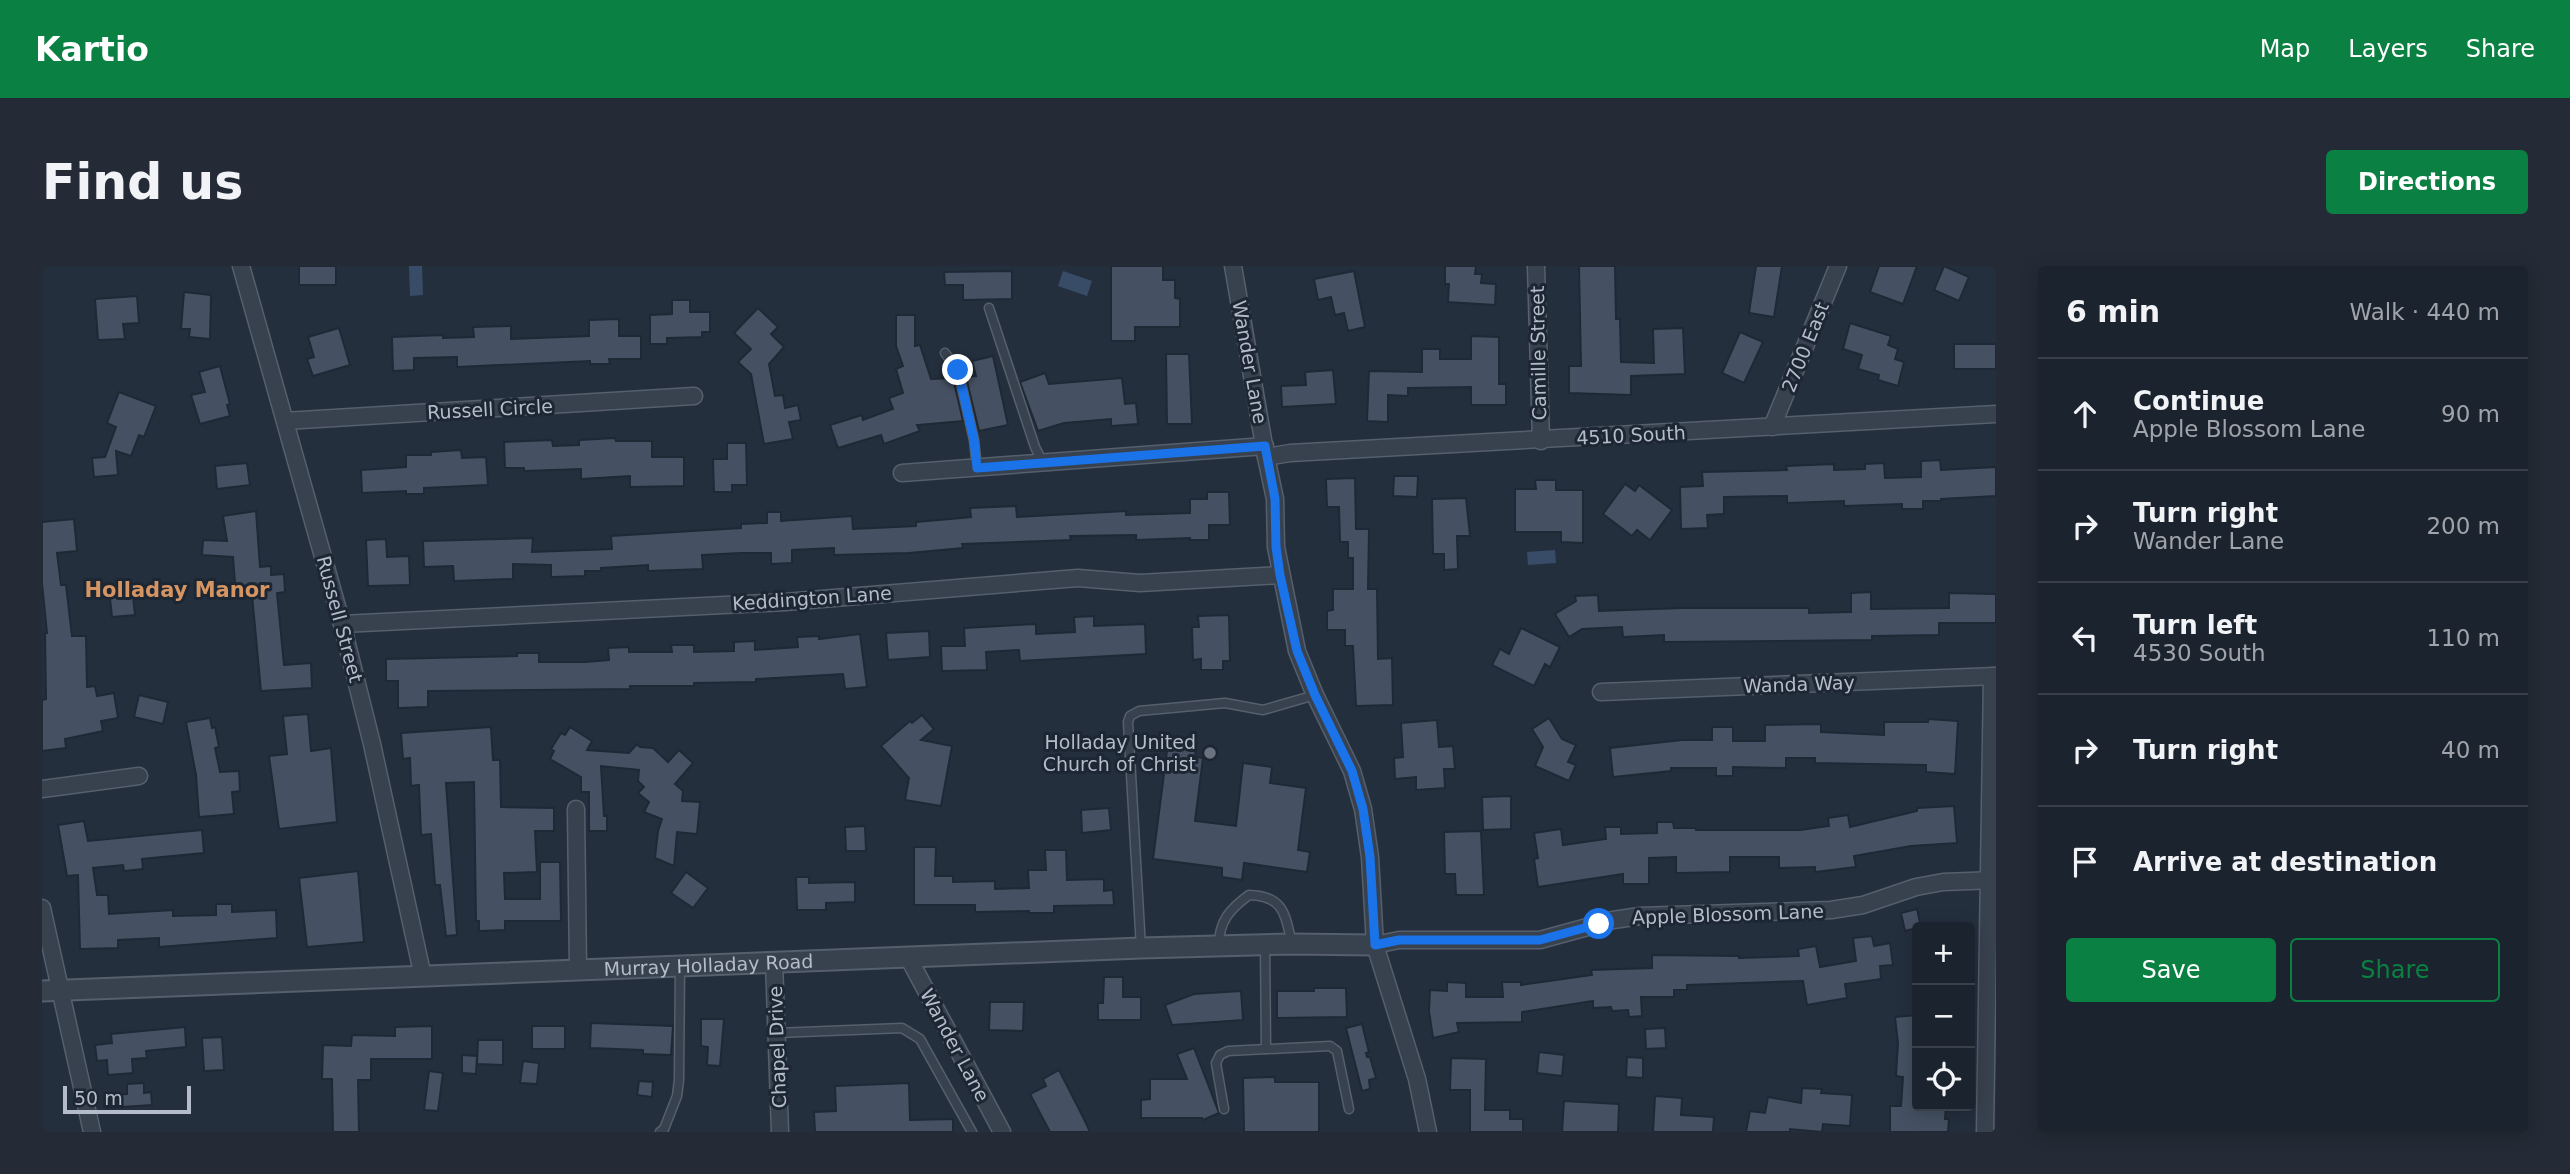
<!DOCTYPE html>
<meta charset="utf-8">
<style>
body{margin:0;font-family:"DejaVu Sans",sans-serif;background:#242b36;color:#f1f3f6}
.controls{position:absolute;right:21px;bottom:21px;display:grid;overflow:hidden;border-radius:7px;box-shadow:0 4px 18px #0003}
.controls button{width:63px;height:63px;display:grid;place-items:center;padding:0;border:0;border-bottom:2px solid #39404a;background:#1b232e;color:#f1f3f6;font:35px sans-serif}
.scale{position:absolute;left:21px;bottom:18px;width:128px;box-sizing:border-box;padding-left:7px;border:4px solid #b4bcc9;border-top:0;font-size:19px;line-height:24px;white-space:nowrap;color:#b4bcc9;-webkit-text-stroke:5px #1d2633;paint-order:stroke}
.stop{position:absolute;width:21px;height:21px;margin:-16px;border:5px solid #1a73e8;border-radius:50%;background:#fff}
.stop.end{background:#1a73e8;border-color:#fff;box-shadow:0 2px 7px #0008}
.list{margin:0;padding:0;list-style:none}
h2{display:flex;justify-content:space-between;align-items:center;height:91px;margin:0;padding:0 28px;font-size:30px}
h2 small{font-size:23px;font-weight:400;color:#a0a4aa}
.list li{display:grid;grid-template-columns:46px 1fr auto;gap:21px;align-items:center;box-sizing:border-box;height:112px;padding:0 28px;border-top:2px solid #39404a}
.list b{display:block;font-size:26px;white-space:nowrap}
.list p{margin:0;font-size:23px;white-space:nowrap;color:#a0a4aa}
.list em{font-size:23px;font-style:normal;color:#a0a4aa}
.actions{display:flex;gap:14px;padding:21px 28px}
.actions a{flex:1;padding:16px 0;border:2px solid #0b8043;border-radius:7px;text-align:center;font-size:24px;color:#0b8043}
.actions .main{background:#0b8043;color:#fff}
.icon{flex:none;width:38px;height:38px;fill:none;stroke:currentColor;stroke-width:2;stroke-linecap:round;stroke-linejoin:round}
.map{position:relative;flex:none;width:1954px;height:866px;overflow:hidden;border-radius:7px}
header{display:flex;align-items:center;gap:42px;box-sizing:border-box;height:98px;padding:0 35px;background:#0b8043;color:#fff}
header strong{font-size:33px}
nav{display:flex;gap:38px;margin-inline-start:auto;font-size:24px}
.intro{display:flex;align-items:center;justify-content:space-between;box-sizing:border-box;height:168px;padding:0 42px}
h1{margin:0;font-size:49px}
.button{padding:18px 32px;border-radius:7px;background:#0b8043;color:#fff;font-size:24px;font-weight:700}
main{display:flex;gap:42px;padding:0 42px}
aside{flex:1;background:#1b232e;border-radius:7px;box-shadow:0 4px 18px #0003}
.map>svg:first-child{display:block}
</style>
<header>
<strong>Kartio</strong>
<nav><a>Map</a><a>Layers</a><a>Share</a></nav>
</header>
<div class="intro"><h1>Find us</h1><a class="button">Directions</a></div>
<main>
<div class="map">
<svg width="1954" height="866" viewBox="0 0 1954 866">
<rect width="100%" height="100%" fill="#242f3e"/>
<!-- water -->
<g fill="#394c67">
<path d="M367 0H380L381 29 368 30Z"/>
<path d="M1021 5 1050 15 1045 30 1016 20Z"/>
<path d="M1513 284 1514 297 1486 299 1485 286Z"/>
</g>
<!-- building -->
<g fill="#455162" stroke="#1f2835" stroke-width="2">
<rect x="257" y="0" width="37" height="19"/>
<path d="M1069 0H1121V14H1133V32L1138 33V61H1093V75H1069Z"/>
<path d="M1403 0H1434L1433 8H1440L1439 17 1454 18 1453 39 1406 36 1407 18H1403Z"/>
<path d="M1537 0H1573L1574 53H1578L1579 96 1612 97 1611 63 1641 62 1643 108 1589 110V129L1527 127V100H1539Z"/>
<path d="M1714 0H1740L1732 51 1707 47Z"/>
<path d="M1837 0H1875L1861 38 1828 26Z"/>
<path d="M1902 0 1927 11 1917 35 1892 24Z"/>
<path d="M970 5V33L921 34V19H903L902 6Z"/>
<path d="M1312 5 1323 61 1306 65 1302 47 1293 49 1289 31 1276 34 1272 13Z"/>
<path d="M142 26 169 29 168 73 147 71 148 63H139Z"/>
<path d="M95 30 97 57 81 58 83 73 56 74 53 33Z"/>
<path d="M630 34H648V46H668V66H660V71L625 72V78H608V49L630 48Z"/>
<path d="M716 42 736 61 729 68 742 81 727 98 733 130 741 129 743 142 756 139 759 154 747 156 751 173 722 178 709 108 696 96 709 83 692 67Z"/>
<path d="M854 49H873V80L878 79 889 113 911 112 921 155 875 159 878 165 842 178 839 169 796 182 788 159 820 149 821 154 851 143 847 132 861 127 854 103 861 100 854 80Z"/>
<path d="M577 53V70H599V93H567L568 98H548V95L415 101V91L372 92V104L351 105 350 71 401 69V72L432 71 431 61 469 60V73L547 70V54Z"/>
<path d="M1808 57 1849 70 1846 79 1856 83 1853 93 1862 96 1856 120 1836 114 1837 109 1816 103 1820 89 1801 83Z"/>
<path d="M297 62 308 99 271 110 265 93 272 91 266 71Z"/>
<path d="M1698 66 1721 76 1702 117 1680 107Z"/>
<path d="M1429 70 1457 71V118H1464V139H1429V121L1366 122V130L1346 129V156L1325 155 1327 105 1380 106V83H1398V93H1429Z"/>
<rect x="1912" y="78" width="42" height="25"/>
<path d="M1124 88H1147L1150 158H1125Z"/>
<path d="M951 90 966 159 937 165 924 111 934 110 930 95Z"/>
<path d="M178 100 188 138 185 139 188 150 158 158 149 129 163 126 157 106Z"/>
<path d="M1291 104 1294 138 1240 141 1239 120 1264 119 1263 106Z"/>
<path d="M1003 107 1007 118 1080 112 1083 138 1094 137 1096 158 1069 160V153L1022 157 996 165 978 116Z"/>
<path d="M77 126 114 140 102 171 97 169 89 190 74 185 76 209 52 211 50 192 63 191 74 161 65 157Z"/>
<path d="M573 172 574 175H610V191H642V220L588 221V210L539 213V203L482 205V202H463L462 176 510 174 511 180 537 179V174Z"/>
<path d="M685 177H704L705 219H690V226H672L671 193H685Z"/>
<path d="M419 184 420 192 444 191 446 219 382 222V228H364V225L320 227 319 204 364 201V189H389V186Z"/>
<path d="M1898 194 1899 204 1954 201V230L1899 233V235H1881V243H1860V238L1802 240V235L1745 237V230L1682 231V248L1665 249 1666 262 1639 263 1638 221 1661 220 1660 206 1745 204 1744 200 1792 198V204L1823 203V198L1842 197 1843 212 1879 211V195Z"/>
<path d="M205 197 208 219 175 223 173 200Z"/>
<path d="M1352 210H1376L1375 231 1351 230Z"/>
<path d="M1313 212 1314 263H1327L1326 323H1335L1336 393 1350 392 1351 439 1314 440 1311 380H1303V364H1285V345L1291 344V323H1311V292H1306V276H1298L1297 241H1285L1284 213Z"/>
<path d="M1493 214H1514V224H1541V277L1519 276V266H1473V223H1494Z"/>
<path d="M1583 218 1593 225 1597 219 1630 244 1608 274 1595 264 1590 270 1561 248Z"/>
<path d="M1165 226H1187L1188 259H1167V274H1148V272L1094 274V269L1028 270 1029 274 920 278 921 282 867 287 792 289V282L750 284V297L729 298V287H699L660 289 661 303 606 305V299L559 302V305H543V310L509 311V299L471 298V313L412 315 411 300 382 301 381 275 491 272 490 286 570 283 569 270 699 262V258L725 257V246H739V255L810 250 811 263 874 260V256L929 251 928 242 974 240 975 251 1084 245V249L1148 247V233H1165Z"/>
<path d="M1424 232 1428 270H1415L1416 303 1402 304V288H1391L1390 233Z"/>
<path d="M214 245 218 301 229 300V309L242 308 243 326 235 327 242 399 269 397 270 422 219 425 210 329 194 330 191 291 160 289 161 274 185 275 181 250Z"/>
<path d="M32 253 35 285 15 287 19 319H24L30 370H44L45 421 53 420 55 430 72 427 76 452 59 455 61 465 23 473 24 482 0 485V434L4 433 3 367H5L0 317V256Z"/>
<path d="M344 273 345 291 367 290 368 319 326 320 324 274Z"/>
<path d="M90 321 93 349 70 351 67 323Z"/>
<path d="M1829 326V343L1907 342V327L1954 328V357H1897V369L1830 370V374L1622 376V369L1581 371 1580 361 1540 363 1527 371 1513 348 1534 335 1533 330 1556 329 1557 345 1640 342H1767V347L1809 346V327Z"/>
<path d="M1187 349 1188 395H1181V404H1159V393L1151 394 1150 361H1157L1156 350Z"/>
<path d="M1052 350V360L1103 358 1104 388 978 395 977 384 944 386 945 404 900 405 899 380H923L922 362 994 358V368L1033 366 1032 351Z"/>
<path d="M1479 362 1518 381 1508 401 1503 398 1492 420 1450 399 1458 383 1467 388Z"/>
<path d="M887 365 888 391 846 394 844 367Z"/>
<path d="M818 368 825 421 803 423 801 408 714 413V416L652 417V420H588V423L386 425V441L356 442V415H344V393L475 390V387H497V396H543L567 394 566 382 587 381V386H630L629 379H652V386L692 385V376L713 375V384L756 381 755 371 777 370V373Z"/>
<path d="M97 429 126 436 121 458 92 451Z"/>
<path d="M266 448 269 485 289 482 295 556 237 563 227 490 245 488 241 450Z"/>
<path d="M880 449 892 463 879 474 910 480 899 540 863 534 867 512 839 480 868 455 870 457Z"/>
<path d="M168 452 170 462 173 461 177 481 173 482 178 506 197 505 198 525 190 526 192 548 157 551 154 509 144 456Z"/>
<path d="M1507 452 1520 473 1534 479 1526 496 1534 499 1527 515 1493 500 1501 481 1490 463Z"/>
<path d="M1886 453 1916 455 1913 508 1884 506V499L1773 497V492H1744V502L1691 501V510H1674V502H1629V505L1571 511 1568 482 1640 474H1670V461H1691V475H1723V459L1779 458V466L1842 469V456H1886Z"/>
<path d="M1395 454 1397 481 1411 480 1413 503H1402L1403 522 1374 524V511L1353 513 1352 492 1361 491 1359 457Z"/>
<path d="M449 461 451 494H458L459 541 512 542V565H493L495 606 462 607 463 633H498V596H518L519 655H463V664L437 665V655H434L432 516 404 517 415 669 404 670 398 619H393L389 568 379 569 377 519 369 520 368 492 361 493 359 467Z"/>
<path d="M528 461 550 475 545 484 587 487 595 478 598 481 611 482 626 496 637 484 651 497 633 518 641 525 640 535 658 536 655 568 635 566 632 600 613 592 616 565 620 553 602 546 607 536 596 527 602 521 596 515 597 504 559 500 562 550H565V565H547V526H539V511L508 493 512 485 509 483 519 467 523 469Z"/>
<path d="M1126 477 1154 481 1153 491 1161 492 1153 555 1194 560 1201 497 1230 501 1228 517 1264 522 1256 584 1268 586 1265 606 1202 597 1200 614 1180 611V602L1111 593Z"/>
<path d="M1469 530V563L1441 564 1440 531Z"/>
<path d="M1912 540 1915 577 1869 580 1812 590 1814 601 1773 606V601L1737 602V591H1688V606L1634 607V591L1607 592V618H1581V608L1496 621 1492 593 1496 592 1492 567 1519 563 1521 579 1564 573 1563 561H1579V568L1615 567V556H1631L1632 562H1654V564H1758L1787 560 1786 552 1806 549 1808 561 1875 545V542Z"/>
<path d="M1067 542 1069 564 1040 567 1039 544Z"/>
<path d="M42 555 46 575 160 564 162 587 100 593 101 603 82 605 81 599 51 602 55 629H66L67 648 131 644V650L174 649V638H190V646L234 644 235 672 117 681V672L76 674V682L38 683 36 609 25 610 16 559Z"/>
<path d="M823 560 824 585H804L803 561Z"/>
<path d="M1439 565 1442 629H1414L1413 608H1403L1402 566Z"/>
<path d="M872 581H894L893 610H911V616L953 615V623L987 622 986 604H1004L1003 584H1024L1025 614 1062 613V625L1071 624 1072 639 1012 640V647H987V645L933 646V639H872Z"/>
<path d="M316 605 322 676 265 681 257 612Z"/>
<path d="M644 606 666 622 651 642 629 627Z"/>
<path d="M754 611H767V617L813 616V636L784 637V644H755Z"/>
<path d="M1875 643 1879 661 1863 665 1859 647Z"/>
<path d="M1830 670 1832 680 1848 677 1851 699 1838 700 1839 713 1803 718 1805 732 1765 739 1761 715 1645 719V724H1632V731H1599L1600 750 1587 751 1586 744 1570 745 1569 741 1551 742V735L1480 746V756L1415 757 1417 766 1391 772 1387 745 1388 724 1405 725V716L1424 717V731H1461L1460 716H1479V719L1550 709 1549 704 1610 702V689L1697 690V692L1757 690 1756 683 1774 680 1778 701 1814 695 1811 672Z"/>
<path d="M1062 711H1081V731H1099V754H1056V737H1061Z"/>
<path d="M1272 722H1304L1305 751 1235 752V725H1272Z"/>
<path d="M1199 725 1201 754 1130 759 1123 739 1152 728Z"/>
<path d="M948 736H982L981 765 947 764Z"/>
<path d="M1875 749V840H1904L1903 853H1907L1906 866H1848V840H1859L1861 811 1854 810 1856 777 1853 751Z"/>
<path d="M659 753H682L678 800 665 799 666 781 659 780Z"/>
<path d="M549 757 631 760 629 789 601 788V784L548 782Z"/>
<path d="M1320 758 1327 786 1324 787 1325 791H1328L1334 812 1327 814 1328 823 1320 825 1304 762Z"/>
<path d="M390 760V793H329V814H316L317 866H291L290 813H280L281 779 309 780 310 769 353 770V761Z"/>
<rect x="490" y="760" width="33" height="23"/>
<path d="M143 761 144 781 104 785 105 792 90 793 91 807 66 809 65 794 55 795 53 779 70 777 69 768Z"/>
<path d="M1623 762 1624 782 1604 783 1603 763Z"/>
<path d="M180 771 182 804 162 805 160 772Z"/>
<path d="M436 774H461V799L435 798Z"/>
<path d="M1152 782 1177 847 1161 854 1160 852H1099V834L1108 833V813H1145L1135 788Z"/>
<path d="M1497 786 1522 789 1520 810 1495 807Z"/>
<path d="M420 789 435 790 434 808 420 807Z"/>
<path d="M1585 791 1601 792V812L1584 811Z"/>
<path d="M1409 792 1444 793 1443 844H1468V853H1481V866H1428V824H1408Z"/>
<path d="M481 795 497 797 495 818 478 817Z"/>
<path d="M1017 804 1042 853 1048 866H1008L988 828 1004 820 1001 813Z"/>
<path d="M387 805 401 807 396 845 382 844Z"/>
<path d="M1233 811V816H1277V866H1202L1201 812Z"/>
<path d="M597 815 611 816 610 831 595 829Z"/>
<path d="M102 817V827L109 826 110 839 65 842 64 829 85 828V818Z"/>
<path d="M867 817 868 854 911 853V866H773L772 846 794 845 793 820Z"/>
<path d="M1760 822 1780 823 1779 827 1810 829 1808 860 1781 858 1780 866 1748 863V866H1704L1708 845 1723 847 1726 831 1759 837Z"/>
<path d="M1613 830 1640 832 1639 849 1672 851 1671 866H1611Z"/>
<path d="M1522 835 1577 838 1576 866H1520Z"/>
</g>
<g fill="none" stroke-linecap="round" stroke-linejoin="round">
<!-- service casing -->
<g stroke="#565f6c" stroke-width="11">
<g id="service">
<path d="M947 42 993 181 1001 197"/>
<path d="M903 87 916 104 932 174 935 202"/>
<path d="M1223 678 1224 783"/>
<path d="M1177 679C1177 655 1188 643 1207 629 1242 630 1243 648 1250 678"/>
<path d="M1099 682 1086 456 1088 450 1097 445 1183 437 1221 444 1273 429"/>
<path d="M735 767 860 762 878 773 930 866"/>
<path d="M1182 843 1174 797 1178 789 1186 785 1288 780 1295 785 1307 843"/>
<path d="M618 866 622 863 635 830 637 814 638 700"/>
</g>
</g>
<!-- minor casing -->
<g stroke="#565f6c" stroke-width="19">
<g id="minor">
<path d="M199 0 300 358 330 478 381 711"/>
<path d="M1191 0 1224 191 1233 233 1234 281 1255 385 1273 429 1310 505 1321 543 1328 591 1333 679 1375 813 1386 866"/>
<path d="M1494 0 1499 175"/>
<path d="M243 155 652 130"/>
<path d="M1730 161 1796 0"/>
<path d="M1224 191 1248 187 1954 148"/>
<path d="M860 207 1223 180"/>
<path d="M300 358 743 336 1036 312 1098 317 1239 309"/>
<path d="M1559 426 1954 410"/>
<path d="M0 523 97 510"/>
<path d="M534 543 536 704"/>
<path d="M0 642 50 866"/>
<path d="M1333 679 1357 674H1498L1571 654 1598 650 1789 644 1821 639 1874 621 1901 616 1954 614"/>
<path d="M866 691 960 866"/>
<path d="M732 696 738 866"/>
<path d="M1943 866 1950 410"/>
</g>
</g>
<!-- tertiary casing -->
<g stroke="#565f6c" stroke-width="23">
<g id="tertiary">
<path id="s1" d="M0 725 1099 682 1250 678 1333 679"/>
</g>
</g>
<!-- service -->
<use href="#service" stroke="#38414e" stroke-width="8"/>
<!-- minor -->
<use href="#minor" stroke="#38414e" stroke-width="16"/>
<!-- tertiary -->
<use href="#tertiary" stroke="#38414e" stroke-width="19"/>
</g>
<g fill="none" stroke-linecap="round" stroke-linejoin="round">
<!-- route -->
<path stroke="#1a73e8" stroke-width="9" d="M916 104 932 174 935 202 1223 180 1233 233 1234 281 1238 309 1255 385 1273 429 1310 505 1321 543 1328 591 1333 679 1357 674H1498L1557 658"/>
</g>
<!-- markers -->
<circle fill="#6b7280" stroke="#1d2633" stroke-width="2.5" cx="1168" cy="487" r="7"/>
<g text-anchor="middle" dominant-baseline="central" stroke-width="6" stroke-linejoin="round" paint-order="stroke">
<!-- street labels -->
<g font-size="19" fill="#b4bcc9" stroke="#1d2633">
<text transform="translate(1763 81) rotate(-68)">2700 East</text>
<text transform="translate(1496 87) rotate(-91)">Camille Street</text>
<text transform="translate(1208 96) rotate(80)">Wander Lane</text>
<text transform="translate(448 143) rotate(-3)">Russell Circle</text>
<text transform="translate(1589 169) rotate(-3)">4510 South</text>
<text transform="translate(770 332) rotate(-4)">Keddington Lane</text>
<text transform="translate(298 353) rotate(75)">Russell Street</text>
<text transform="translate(1757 418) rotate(-2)">Wanda Way</text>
<text transform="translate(1686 648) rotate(-2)">Apple Blossom Lane</text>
<text stroke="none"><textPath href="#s1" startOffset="667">Murray Holladay Road</textPath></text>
<text transform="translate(913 779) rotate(62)">Wander Lane</text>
<text transform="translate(735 781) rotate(-92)">Chapel Drive</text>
</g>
<!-- poi labels -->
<g font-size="19" fill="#b4bcc9" stroke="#1d2633" text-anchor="end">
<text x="1154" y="476">Holladay United<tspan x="1154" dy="22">Church of Christ</tspan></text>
</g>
<!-- neighbourhood labels -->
<g font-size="21" font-weight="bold" fill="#d59563" stroke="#1d2633">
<text x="135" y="324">Holladay Manor</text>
</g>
</g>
</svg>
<div class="controls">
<button>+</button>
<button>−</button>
<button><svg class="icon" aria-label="locate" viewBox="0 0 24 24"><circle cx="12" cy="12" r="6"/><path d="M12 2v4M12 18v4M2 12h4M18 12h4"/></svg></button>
</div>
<div class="scale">50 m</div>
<div class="stop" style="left:1557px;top:658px"></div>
<div class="stop end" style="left:916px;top:104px"></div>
</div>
<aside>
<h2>6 min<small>Walk · 440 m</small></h2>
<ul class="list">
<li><svg class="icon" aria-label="ahead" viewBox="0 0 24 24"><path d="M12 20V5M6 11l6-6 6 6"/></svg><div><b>Continue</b><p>Apple Blossom Lane</p></div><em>90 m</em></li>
<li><svg class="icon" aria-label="right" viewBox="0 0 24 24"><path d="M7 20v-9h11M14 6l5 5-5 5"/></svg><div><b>Turn right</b><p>Wander Lane</p></div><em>200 m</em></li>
<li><svg class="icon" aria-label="left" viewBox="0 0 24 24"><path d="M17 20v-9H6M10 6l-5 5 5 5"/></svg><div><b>Turn left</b><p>4530 South</p></div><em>110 m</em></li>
<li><svg class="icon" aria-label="right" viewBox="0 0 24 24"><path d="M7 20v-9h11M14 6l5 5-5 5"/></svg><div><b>Turn right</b></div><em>40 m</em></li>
<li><svg class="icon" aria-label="arrive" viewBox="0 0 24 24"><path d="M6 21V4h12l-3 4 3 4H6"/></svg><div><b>Arrive at destination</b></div></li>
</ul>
<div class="actions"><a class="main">Save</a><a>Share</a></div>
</aside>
</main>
